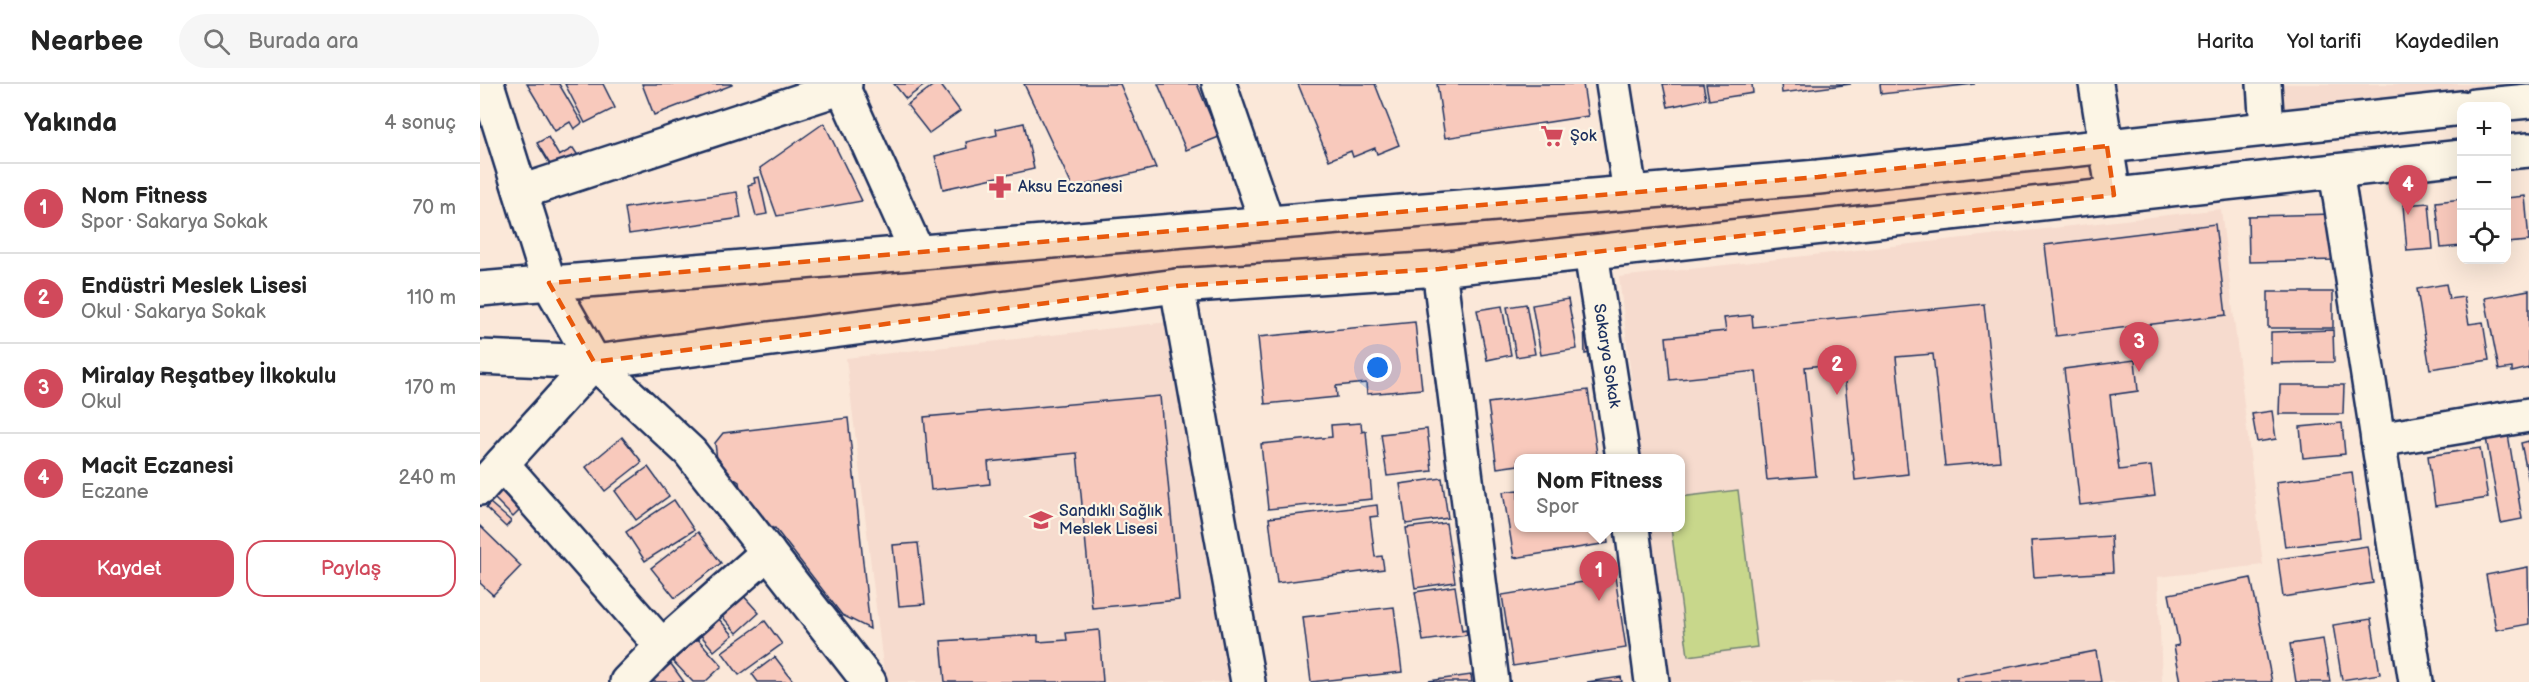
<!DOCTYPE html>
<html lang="tr">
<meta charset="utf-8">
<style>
body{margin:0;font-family:"Balsamiq Sans",sans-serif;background:#f6f6f6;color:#222}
.controls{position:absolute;right:18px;top:18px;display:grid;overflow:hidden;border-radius:12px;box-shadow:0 6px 24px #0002}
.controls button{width:54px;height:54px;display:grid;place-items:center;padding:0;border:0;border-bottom:2px solid #e0e0e0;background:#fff;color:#222;font:30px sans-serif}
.you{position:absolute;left:898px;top:284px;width:21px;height:21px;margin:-15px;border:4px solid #fff;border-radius:50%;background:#1a73e8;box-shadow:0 0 0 9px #1a73e833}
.badge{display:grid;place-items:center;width:39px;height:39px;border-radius:50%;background:#d1495b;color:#fff;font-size:20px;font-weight:700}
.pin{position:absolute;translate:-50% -50px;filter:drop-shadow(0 2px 3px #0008)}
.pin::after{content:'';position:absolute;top:32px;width:21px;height:18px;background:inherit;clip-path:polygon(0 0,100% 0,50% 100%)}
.popup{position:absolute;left:1034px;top:370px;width:171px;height:78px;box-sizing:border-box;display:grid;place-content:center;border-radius:12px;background:#fff;filter:drop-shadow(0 2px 4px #0005);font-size:20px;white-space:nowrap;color:#767676}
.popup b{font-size:22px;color:#222}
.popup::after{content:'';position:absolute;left:50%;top:100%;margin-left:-12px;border:12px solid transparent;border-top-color:#fff}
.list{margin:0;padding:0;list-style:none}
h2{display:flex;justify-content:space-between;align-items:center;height:78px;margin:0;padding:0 24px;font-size:26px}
h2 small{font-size:20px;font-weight:400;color:#767676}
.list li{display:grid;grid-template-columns:39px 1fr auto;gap:18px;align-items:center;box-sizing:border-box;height:90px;padding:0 24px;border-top:2px solid #e0e0e0}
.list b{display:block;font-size:22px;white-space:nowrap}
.list p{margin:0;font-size:20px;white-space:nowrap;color:#767676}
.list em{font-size:20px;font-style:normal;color:#767676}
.actions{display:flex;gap:12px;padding:18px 24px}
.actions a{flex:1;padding:14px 0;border:2px solid #d1495b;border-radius:18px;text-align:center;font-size:21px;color:#d1495b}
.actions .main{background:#d1495b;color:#fff}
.icon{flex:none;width:33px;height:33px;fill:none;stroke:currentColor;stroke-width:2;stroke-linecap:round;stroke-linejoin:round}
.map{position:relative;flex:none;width:2049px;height:598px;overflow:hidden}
header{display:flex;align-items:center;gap:36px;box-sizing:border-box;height:84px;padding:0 30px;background:#fff;border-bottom:2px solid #e0e0e0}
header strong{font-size:28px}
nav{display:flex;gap:33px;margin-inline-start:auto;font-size:21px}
.search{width:420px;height:54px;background:#f6f6f6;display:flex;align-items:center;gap:15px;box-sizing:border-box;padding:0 21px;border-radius:33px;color:#767676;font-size:22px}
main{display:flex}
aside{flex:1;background:#fff}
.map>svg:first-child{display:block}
</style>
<header>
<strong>Nearbee</strong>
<div class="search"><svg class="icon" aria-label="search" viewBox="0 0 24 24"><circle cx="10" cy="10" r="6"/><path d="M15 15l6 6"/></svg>Burada ara</div>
<nav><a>Harita</a><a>Yol tarifi</a><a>Kaydedilen</a></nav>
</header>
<main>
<aside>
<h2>Yakında<small>4 sonuç</small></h2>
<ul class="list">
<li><span class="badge">1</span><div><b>Nom Fitness</b><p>Spor · Sakarya Sokak</p></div><em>70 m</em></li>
<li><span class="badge">2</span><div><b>Endüstri Meslek Lisesi</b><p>Okul · Sakarya Sokak</p></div><em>110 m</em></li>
<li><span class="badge">3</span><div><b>Miralay Reşatbey İlkokulu</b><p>Okul</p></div><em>170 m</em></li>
<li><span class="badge">4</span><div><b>Macit Eczanesi</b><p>Eczane</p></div><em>240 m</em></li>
</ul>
<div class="actions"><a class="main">Kaydet</a><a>Paylaş</a></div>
</aside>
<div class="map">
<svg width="2049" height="598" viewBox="0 0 2049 598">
<rect width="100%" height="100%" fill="#fbe8d9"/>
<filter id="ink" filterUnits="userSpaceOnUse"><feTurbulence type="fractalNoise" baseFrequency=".0167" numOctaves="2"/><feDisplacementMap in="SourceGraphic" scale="12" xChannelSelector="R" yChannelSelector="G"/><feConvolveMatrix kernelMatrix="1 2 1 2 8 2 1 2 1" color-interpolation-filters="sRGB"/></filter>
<g filter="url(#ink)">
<!-- built -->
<g fill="#f6dbce">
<path d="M1784 0H2049V17L1787 45Z"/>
<path d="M1741 125 1783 481 1678 493 1682 598H1187L1169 444H1200V374H1161L1139 193Z"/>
<path d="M706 236 760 598H405L366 274Z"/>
</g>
<!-- green -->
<path fill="#c8d78b" stroke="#728374" stroke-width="1.5" d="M1258 406 1277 563 1208 572 1191 444H1200V413Z"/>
<!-- building -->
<g fill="#f8c9bc" stroke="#1b2f5e" stroke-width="1.5">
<path d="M47 0H79L102 39 94 45 90 38 75 47Z"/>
<path d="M85 0H123L135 24 105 39Z"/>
<path d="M162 0H252V1L174 31Z"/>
<path d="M414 0H446L426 15Z"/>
<path d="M455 0H460L480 27 449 49 427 21Z"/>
<path d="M544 0H640L676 84 593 104Z"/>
<path d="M678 0H717L739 53 706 66Z"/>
<path d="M818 0H895L919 61 897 70 895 64 873 73 871 67 849 76Z"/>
<path d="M957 0H1103L1108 32 965 54Z"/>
<path d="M1183 0H1223L1226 15 1188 23Z"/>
<path d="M1226 0H1272L1273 9 1229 16Z"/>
<path d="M1301 0H1371L1302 9Z"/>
<path d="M1400 0H1495L1401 10Z"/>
<path d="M344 39 382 117 297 132 280 84Z"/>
<path d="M544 39 554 85 463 105 455 72 487 64 486 58 517 51 516 45Z"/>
<path d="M68 53 79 72 93 64 99 73 74 87 57 59Z"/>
<path d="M279 93 287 130 276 132 268 101 275 99 274 94Z"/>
<path d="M257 108 261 134 149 150 145 124Z"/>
<path d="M2045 112 2049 157 2026 159V114Z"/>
<path d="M1982 115V162L1961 164 1956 118Z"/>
<path d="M1949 119 1953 165 1927 167 1923 121Z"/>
<path d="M1855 130 1856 176 1769 178 1768 132Z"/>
<path d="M1735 140 1746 231 1576 252 1565 161Z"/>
<path d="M1966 200 1969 215 1984 213 1989 240 2003 238 2009 276 1950 285 1937 205Z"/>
<path d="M2049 206V284L2032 288V284L2019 286 2005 214Z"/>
<rect x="1788" y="208" width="65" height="36"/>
<path d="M1088 215 1097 265 1061 271 1052 221Z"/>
<path d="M1046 220 1055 270 1036 273 1027 223Z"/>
<path d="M1504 220 1520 377 1465 382 1453 270 1416 273 1428 390 1375 396 1363 279 1325 283 1336 392 1287 396 1276 287 1190 296 1186 253 1246 247 1244 234 1272 231 1273 243Z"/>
<path d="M1022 222 1031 271 1007 276 997 226Z"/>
<path d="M1108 234 1110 269 1105 270 1104 235Z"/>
<path d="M935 238 942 305 887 310 886 299 856 302 857 313 785 320 778 253Z"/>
<path d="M1853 246 1854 278 1791 279V248Z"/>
<path d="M1655 276 1658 307 1630 311 1639 386 1671 382 1675 412 1600 421 1584 285Z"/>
<path d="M1800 301H1864L1863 330H1799Z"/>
<path d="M1108 306 1117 370 1086 374H1038V381L1017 384 1008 319Z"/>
<path d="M680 312 699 516 612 524 597 369 508 378 510 400 451 406 444 333Z"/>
<path d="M1792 327 1796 355 1777 358 1772 330Z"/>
<path d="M368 334 390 545 362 531 295 444 277 446 263 425 259 398 238 384 235 359 243 349Z"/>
<path d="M881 339 882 348 886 347 892 415 788 425 781 360 852 353 851 341Z"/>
<path d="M1862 339 1865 370 1823 374 1820 343Z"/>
<path d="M2027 344 2042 435 2021 439 2005 348Z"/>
<path d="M947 345 952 387 907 392 901 350Z"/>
<path d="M142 353 162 378 125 407 106 383Z"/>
<path d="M2049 357V398L2041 359Z"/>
<path d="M2000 364 2008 414 1955 422 1948 372Z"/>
<path d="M168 383 189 412 156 436 135 407Z"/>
<path d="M1872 388 1880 454 1805 463 1796 398Z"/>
<path d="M962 394 968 434 926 440 920 400Z"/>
<path d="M20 406 40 426 33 433 13 413Z"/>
<path d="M1038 406V444H1126L1128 459 1034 474 1023 408Z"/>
<path d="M194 416 214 446 165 477 146 448Z"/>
<path d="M10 419 31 437 26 443 6 424Z"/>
<path d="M897 421 898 432 890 433 895 473 902 472 904 485 797 499 789 434Z"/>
<path d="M966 439 975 498 935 504 926 444Z"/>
<path d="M0 442 41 482 13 511 0 499Z"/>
<path d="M218 448 241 479 195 514 171 484Z"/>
<path d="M1631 452 1633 488 1554 493 1551 457Z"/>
<path d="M438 459 445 520 419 522 413 461Z"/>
<path d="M1887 462 1893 499 1803 513 1798 475Z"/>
<path d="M2048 483 2049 540 2016 546 2006 491Z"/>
<path d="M1135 493 1146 564 1033 582 1022 511Z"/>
<path d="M1771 494 1792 598H1701L1694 562 1699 561 1689 510Z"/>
<path d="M975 502 982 547 986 546 987 551 943 557 935 508Z"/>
<path d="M261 509 279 529 257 549 239 529Z"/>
<path d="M914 523 922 588 831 598 823 533Z"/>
<path d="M237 533 253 551 234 567 219 549Z"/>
<path d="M1891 535 1900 590 1862 596 1853 541Z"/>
<path d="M285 537 302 560 259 591 242 568Z"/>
<path d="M619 546 623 598H465L461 557 558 551V558L587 556 586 549Z"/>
<path d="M216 553 242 582 225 598H213L192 576Z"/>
<path d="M1843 555 1850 598H1816L1810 560Z"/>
<path d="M1616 567 1621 598H1477L1476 593Z"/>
<path d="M295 573 314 598H278L272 590Z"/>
<path d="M191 580 204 598H166Z"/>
<path d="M991 591 992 598H949V597Z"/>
<path d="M1141 593 1142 598H1107Z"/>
</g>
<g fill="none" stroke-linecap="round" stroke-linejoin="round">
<!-- street casing -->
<g stroke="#1b2f5e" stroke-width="38">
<g id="street">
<path d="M7 0 69 199 114 278 210 368 389 598"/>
<path d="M361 0 437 168"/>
<path d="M739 0 787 139"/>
<path d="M1133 0 1150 108"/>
<path d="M1616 0 1634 111"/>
<path d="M1784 0 1787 45"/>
<path d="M1856 87 1936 598"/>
<path d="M41 108 363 3 365 0"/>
<path id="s1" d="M1111 169 1143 374"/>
<path d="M959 185 1012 598"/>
<path d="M697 202 768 598"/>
<path d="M1898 356 2049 331"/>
<path d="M22 380 182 562"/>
<path d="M0 404 114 278"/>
<path d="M1152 444 1172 598"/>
<path d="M147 598 182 562 288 468"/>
</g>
</g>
<!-- secondary casing -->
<g stroke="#1b2f5e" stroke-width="38">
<g id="secondary">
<path d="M1995 22 2049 17"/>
<path d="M2026 68 2049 66"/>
<path d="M0 205 1338 93 1982 24"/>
<path d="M0 273 114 278 697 202 959 185 1982 73"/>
</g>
</g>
<!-- street -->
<use href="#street" stroke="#fcf5e5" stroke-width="33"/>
<!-- secondary -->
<use href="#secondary" stroke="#fcf5e5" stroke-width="33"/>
</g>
</g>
<!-- marked area -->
<path fill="#e8590c" fill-opacity="0.2" stroke="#e8590c" stroke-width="4.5" stroke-dasharray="12 8" stroke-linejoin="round" d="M1627 62 1634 111 959 185 697 202 114 278 69 199 1338 93Z"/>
<!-- icons -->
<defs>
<g id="supermarket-bare" transform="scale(1.8)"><path d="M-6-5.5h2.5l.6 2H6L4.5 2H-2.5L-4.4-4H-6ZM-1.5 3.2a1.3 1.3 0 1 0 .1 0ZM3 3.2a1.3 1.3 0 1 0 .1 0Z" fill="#d1495b" stroke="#fcf5e5" stroke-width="2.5" paint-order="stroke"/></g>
<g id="pharmacy-bare" transform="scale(1.8)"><path d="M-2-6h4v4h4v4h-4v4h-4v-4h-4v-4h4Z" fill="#d1495b" stroke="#fcf5e5" stroke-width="2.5" paint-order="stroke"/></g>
<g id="school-bare" transform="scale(1.8)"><path d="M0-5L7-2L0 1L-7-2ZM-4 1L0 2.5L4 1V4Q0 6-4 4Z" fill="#d1495b" stroke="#fcf5e5" stroke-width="2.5" paint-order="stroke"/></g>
</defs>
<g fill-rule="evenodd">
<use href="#supermarket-bare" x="1072" y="52"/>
<use href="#pharmacy-bare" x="520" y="103"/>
<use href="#school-bare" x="561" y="436"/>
</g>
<g text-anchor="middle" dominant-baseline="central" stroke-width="4.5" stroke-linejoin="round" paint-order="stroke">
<!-- poi labels -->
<g font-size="16" fill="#1b2f5e" stroke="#fcf5e5" text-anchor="start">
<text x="1090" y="52">Şok</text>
<text x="538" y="103">Aksu Eczanesi</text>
<text x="579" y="427">Sandıklı Sağlık<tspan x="579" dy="18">Meslek Lisesi</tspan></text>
</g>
<!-- street labels -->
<g font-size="16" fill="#1b2f5e" stroke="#fcf5e5">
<text stroke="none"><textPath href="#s1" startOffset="104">Sakarya Sokak</textPath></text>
</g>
</g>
</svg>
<div class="controls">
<button>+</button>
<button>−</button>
<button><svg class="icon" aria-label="locate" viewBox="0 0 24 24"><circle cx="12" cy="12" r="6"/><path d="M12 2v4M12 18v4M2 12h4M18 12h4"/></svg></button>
</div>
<div class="you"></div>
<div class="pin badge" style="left:1119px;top:517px">1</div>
<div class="popup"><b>Nom Fitness</b>Spor</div>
<div class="pin badge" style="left:1357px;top:311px">2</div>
<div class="pin badge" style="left:1659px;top:288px">3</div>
<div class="pin badge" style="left:1928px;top:131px">4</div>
</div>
</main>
